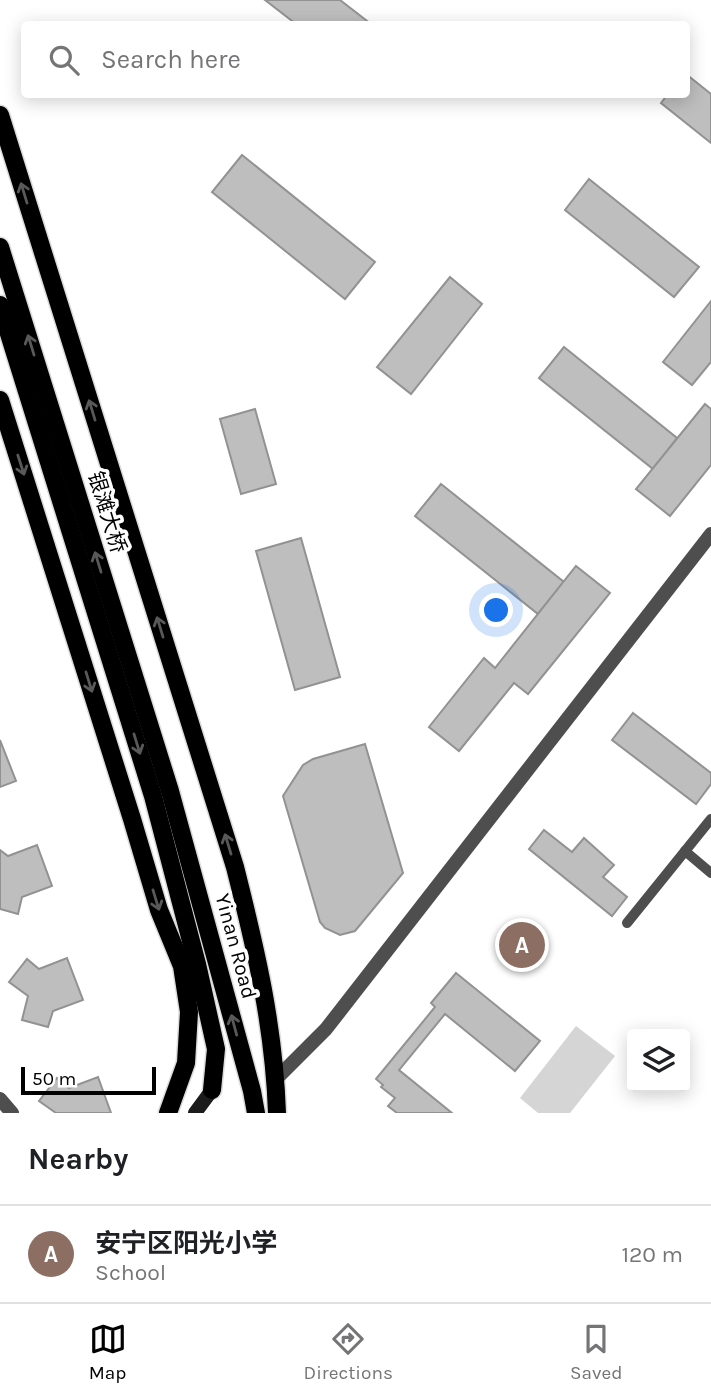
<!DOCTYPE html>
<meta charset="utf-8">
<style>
body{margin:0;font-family:Karla,"Noto Sans SC",sans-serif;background:#f6f6f6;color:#202124}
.controls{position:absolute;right:21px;bottom:21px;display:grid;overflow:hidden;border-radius:7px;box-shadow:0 4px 18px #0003}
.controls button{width:63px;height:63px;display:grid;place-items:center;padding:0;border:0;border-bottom:2px solid #e0e0e0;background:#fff;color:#202124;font:35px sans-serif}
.scale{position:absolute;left:21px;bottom:18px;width:135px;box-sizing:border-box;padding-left:7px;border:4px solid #000;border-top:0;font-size:19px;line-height:24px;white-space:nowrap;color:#000;-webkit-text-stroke:5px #fff;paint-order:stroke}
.you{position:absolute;left:497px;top:611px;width:24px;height:24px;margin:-18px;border:5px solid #fff;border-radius:50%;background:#1a73e8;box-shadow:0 0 0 10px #1a73e833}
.badge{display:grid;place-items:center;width:46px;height:46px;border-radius:50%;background:#000;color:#fff;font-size:23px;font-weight:700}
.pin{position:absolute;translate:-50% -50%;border:4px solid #fff;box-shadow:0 2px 7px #0006}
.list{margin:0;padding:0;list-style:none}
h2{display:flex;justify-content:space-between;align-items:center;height:91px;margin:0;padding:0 28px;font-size:30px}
h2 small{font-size:23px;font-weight:400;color:#757577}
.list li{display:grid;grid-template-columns:46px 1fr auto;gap:21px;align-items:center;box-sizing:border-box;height:98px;padding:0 28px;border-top:2px solid #e0e0e0}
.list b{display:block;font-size:26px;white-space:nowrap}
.list p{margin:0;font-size:23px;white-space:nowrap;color:#757577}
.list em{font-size:23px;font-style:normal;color:#757577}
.icon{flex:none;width:38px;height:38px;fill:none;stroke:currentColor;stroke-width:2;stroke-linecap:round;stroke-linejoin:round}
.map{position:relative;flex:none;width:711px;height:1113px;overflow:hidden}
.search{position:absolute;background:#fff;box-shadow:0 4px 18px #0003;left:21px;right:21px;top:21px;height:77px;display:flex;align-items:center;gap:18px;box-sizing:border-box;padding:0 24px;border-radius:7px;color:#757577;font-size:26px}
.sheet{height:189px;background:#fff}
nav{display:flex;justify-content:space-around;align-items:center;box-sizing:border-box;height:98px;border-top:2px solid #e0e0e0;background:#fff;font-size:19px;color:#757577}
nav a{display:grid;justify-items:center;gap:4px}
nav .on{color:#000}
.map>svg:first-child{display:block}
</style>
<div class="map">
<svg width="711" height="1113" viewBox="0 0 711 1113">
<rect width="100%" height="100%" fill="#fff"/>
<!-- green -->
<path fill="#d5d5d5" d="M576 1026 615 1056 570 1113H538L520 1098Z"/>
<!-- building -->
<g fill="#bebebe" stroke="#929292" stroke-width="2">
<path d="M265 0H340L371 24H296Z"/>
<path d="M686 74 711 94V143L661 103 668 94H686Z"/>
<path d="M242 155 375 262 345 299 212 192Z"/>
<path d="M589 179 699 267 674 297 565 210Z"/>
<path d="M450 277 482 304 411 394 377 367Z"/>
<path d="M711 301V362L692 385 663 362Z"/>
<path d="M564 347 677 438 653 469 539 378Z"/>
<path d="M705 404 711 409V465L670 516 636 489Z"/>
<path d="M255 409 276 484 241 494 220 419Z"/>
<path d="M441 484 564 582 538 614 415 516Z"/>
<path d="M301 538 340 677 295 690 256 551Z"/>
<path d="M576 566 610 593 528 694 514 683 459 751 429 727 484 658 495 668Z"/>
<path d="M633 713 711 773V784L696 804 612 740Z"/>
<path d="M0 740 16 781 0 787Z"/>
<path d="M365 744 403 873 355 931 340 935 325 928 320 922 283 796 303 765 313 759Z"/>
<path d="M544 830 572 852 584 838 614 865 603 877 627 897 612 916 529 849Z"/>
<path d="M37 845 52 886 22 897 18 914 0 909V850L8 856Z"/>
<path d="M67 958 83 1000 53 1011 48 1027 22 1020 28 996 9 982 27 959 39 969Z"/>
<path d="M456 973 540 1041 515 1071 445 1014 399 1070 452 1113H397L388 1106 395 1098 381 1087 383 1085 376 1079 435 1007 431 1003Z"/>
<path d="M98 1077 111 1113H56L39 1101 57 1078 69 1088Z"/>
</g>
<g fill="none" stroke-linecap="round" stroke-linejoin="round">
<!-- primary casing -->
<g stroke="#dbdbdb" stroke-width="21">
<g id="primary">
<path d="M0 115 235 867C256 950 274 1026 277 1113"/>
<path d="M0 247 170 791 252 1091 256 1113"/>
<path d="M0 305 153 796 197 964 216 1049 212 1090"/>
<path d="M0 400 132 819 159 910 182 966 189 1012 186 1063 168 1113"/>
</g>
</g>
<!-- lane -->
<g stroke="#4e4e4e" stroke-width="10">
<path d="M685 851 711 873"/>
<path d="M627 923 711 819"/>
</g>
<!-- street -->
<g stroke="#4e4e4e" stroke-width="14">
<path d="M276 1079 326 1029 711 534"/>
<path d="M0 1099 12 1113"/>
</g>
<!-- secondary -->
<path stroke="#1b1b1b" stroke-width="14" d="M195 1113 212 1090"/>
<!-- primary -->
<use href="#primary" stroke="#000" stroke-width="18"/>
</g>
<!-- one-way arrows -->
<defs><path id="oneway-shaft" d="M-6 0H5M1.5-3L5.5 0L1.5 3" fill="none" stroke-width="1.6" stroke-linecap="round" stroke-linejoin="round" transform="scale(1.75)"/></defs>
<g stroke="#595959">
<use href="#oneway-shaft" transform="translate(24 193) rotate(-107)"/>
<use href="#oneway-shaft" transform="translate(31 345) rotate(-107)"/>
<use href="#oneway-shaft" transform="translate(92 410) rotate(-107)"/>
<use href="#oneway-shaft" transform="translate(21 465) rotate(72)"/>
<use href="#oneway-shaft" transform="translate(98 562) rotate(-107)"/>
<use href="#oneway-shaft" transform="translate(160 627) rotate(-107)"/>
<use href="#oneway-shaft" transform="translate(89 682) rotate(73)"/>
<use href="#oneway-shaft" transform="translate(137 744) rotate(73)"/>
<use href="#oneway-shaft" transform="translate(228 844) rotate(-107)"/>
<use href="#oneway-shaft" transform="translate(156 900) rotate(73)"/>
<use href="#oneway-shaft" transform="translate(234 1025) rotate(-105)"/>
</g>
<g text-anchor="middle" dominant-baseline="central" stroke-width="7" stroke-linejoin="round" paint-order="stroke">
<!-- street labels -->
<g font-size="21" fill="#000" stroke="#fff">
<text transform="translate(107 512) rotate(73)">银滩大桥</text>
<text transform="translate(236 946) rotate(75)">Yinan Road</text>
</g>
</g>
</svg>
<div class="controls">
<button><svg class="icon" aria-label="layers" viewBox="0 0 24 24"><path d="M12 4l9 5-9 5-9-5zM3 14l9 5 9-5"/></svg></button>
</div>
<div class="scale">50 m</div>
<div class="you"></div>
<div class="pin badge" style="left:522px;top:945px;background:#8d6e63">A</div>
<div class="search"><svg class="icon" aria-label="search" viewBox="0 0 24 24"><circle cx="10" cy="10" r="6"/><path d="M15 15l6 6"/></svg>Search here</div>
</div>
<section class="sheet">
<h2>Nearby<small></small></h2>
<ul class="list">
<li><span class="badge" style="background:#8d6e63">A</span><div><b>安宁区阳光小学</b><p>School</p></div><em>120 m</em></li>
</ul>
</section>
<nav>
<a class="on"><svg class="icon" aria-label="map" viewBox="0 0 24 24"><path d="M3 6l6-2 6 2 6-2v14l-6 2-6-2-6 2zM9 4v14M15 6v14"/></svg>Map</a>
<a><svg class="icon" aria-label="directions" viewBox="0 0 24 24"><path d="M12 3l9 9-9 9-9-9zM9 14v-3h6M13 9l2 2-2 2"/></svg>Directions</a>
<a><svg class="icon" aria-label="saved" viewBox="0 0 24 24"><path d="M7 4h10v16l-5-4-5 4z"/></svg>Saved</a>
</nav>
